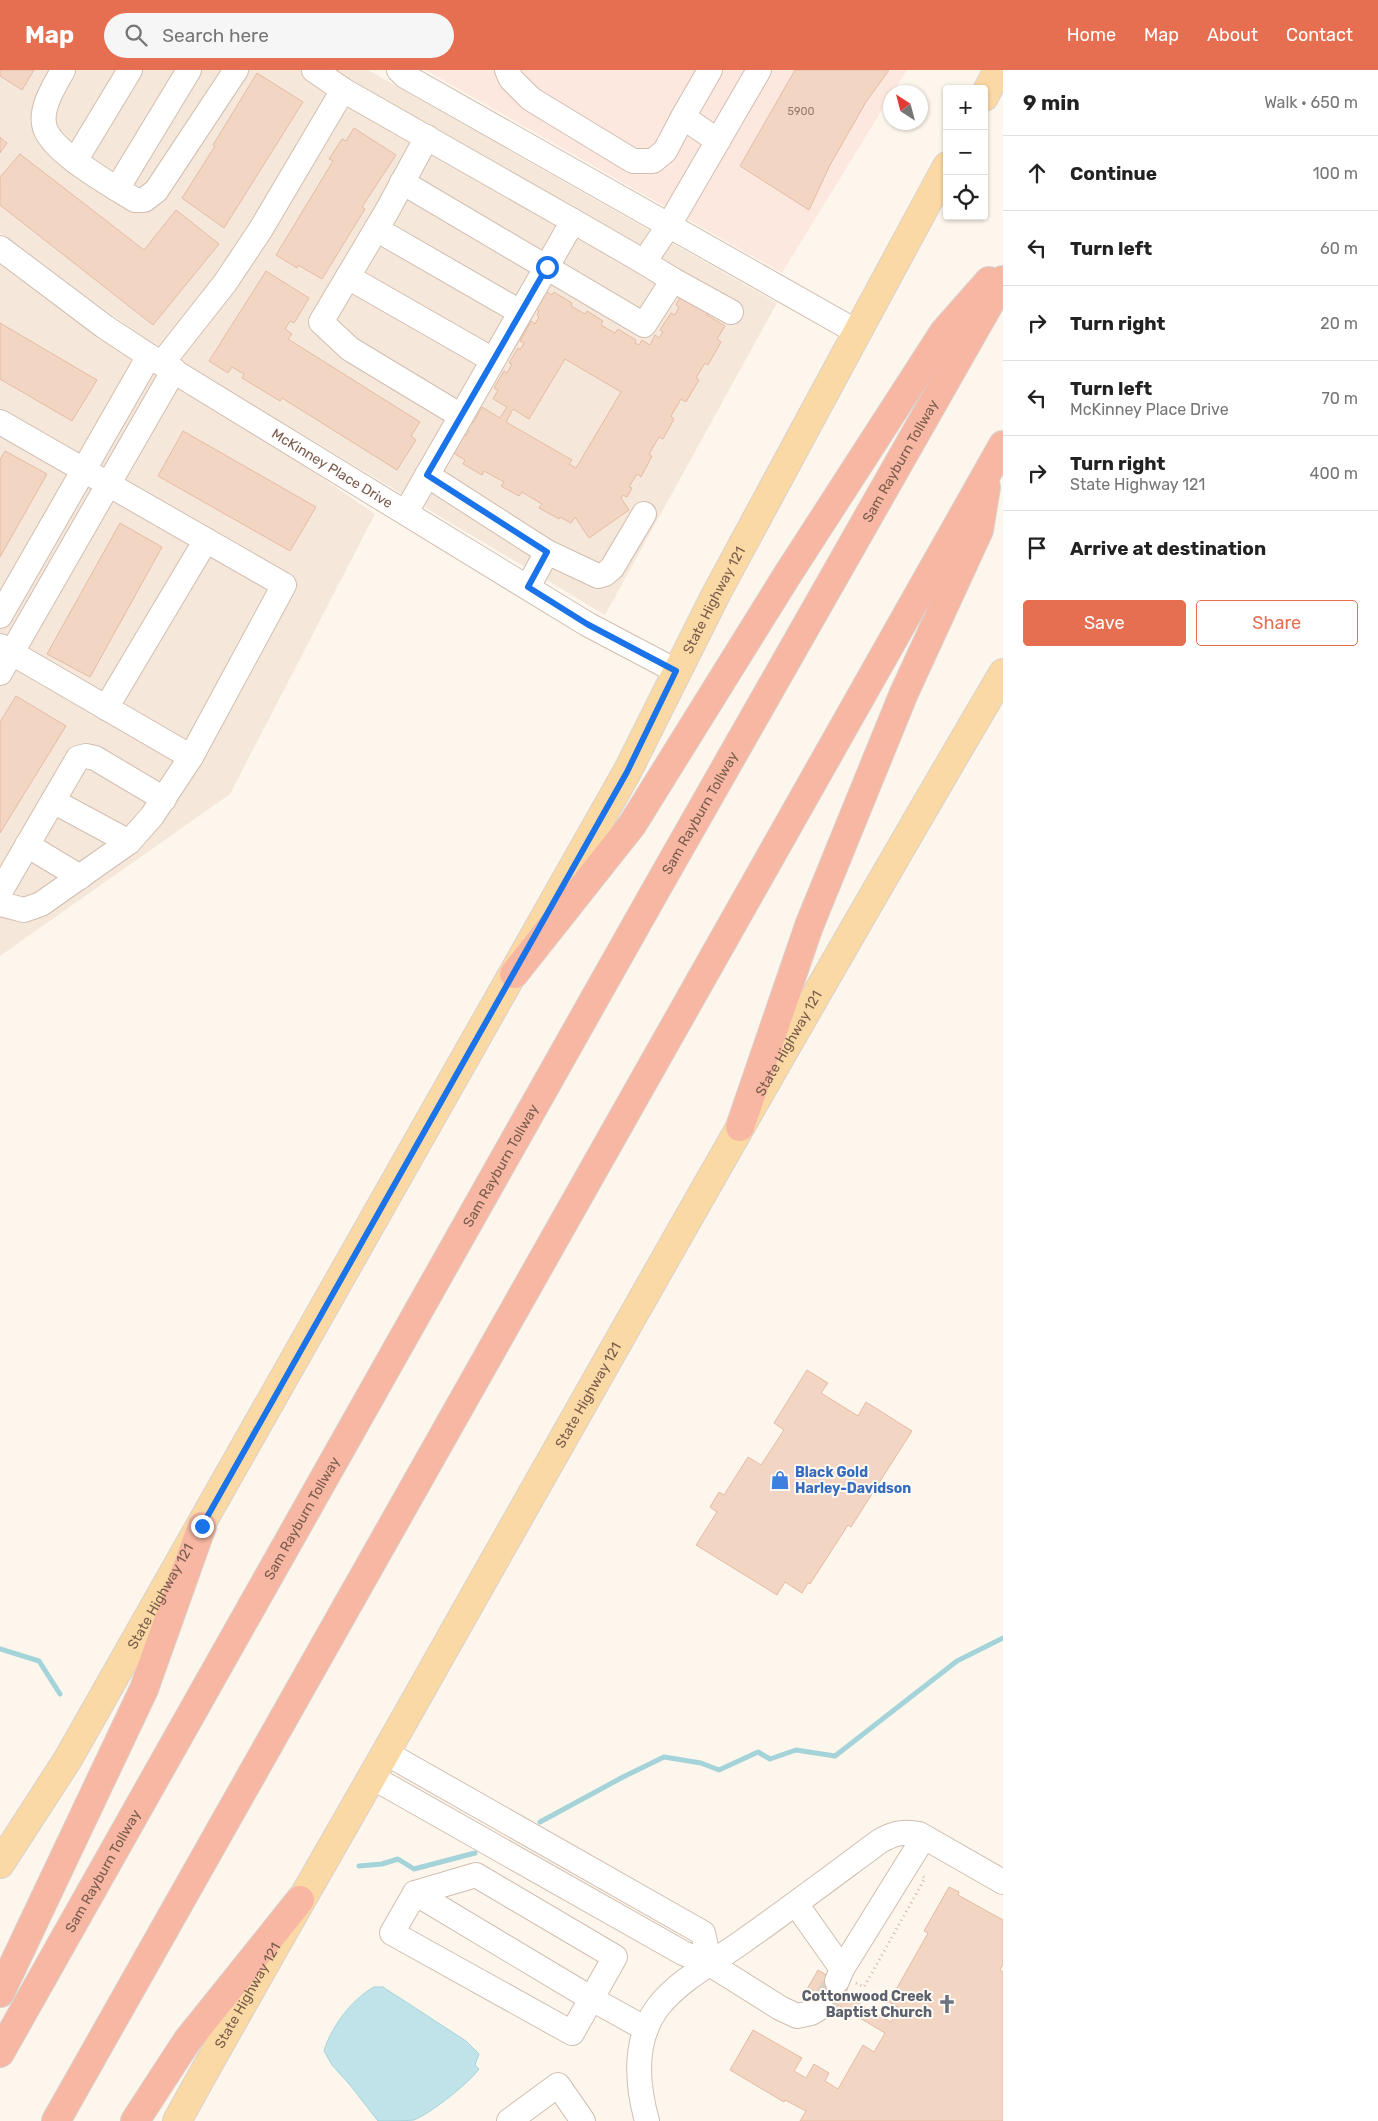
<!DOCTYPE html>
<meta charset="utf-8">
<style>
body{margin:0;font-family:Rubik,sans-serif;background:#f6f6f6;color:#222}
.controls{position:absolute;right:15px;top:15px;display:grid;overflow:hidden;border-radius:5px;box-shadow:0 1px 4px #0004}
.controls button{width:45px;height:45px;display:grid;place-items:center;padding:0;border:0;border-bottom:1px solid #e0e0e0;background:#fff;color:#222;font:25px sans-serif}
.compass{position:absolute;left:883px;top:15px;width:45px;height:45px;border-radius:50%;background:#fff;box-shadow:0 1px 4px #0004;rotate:324deg}
.stop{position:absolute;width:15px;height:15px;margin:-11px;border:4px solid #1a73e8;border-radius:50%;background:#fff}
.stop.end{background:#1a73e8;border-color:#fff;box-shadow:0 1px 5px #0008}
.list{margin:0;padding:0;list-style:none}
h2{display:flex;justify-content:space-between;align-items:center;height:65px;margin:0;padding:0 20px;font-size:21px}
h2 small{font-size:16px;font-weight:400;color:#767676}
.list li{display:grid;grid-template-columns:32px 1fr auto;gap:15px;align-items:center;box-sizing:border-box;height:75px;padding:0 20px;border-top:1px solid #e0e0e0}
.list b{display:block;font-size:19px;white-space:nowrap}
.list p{margin:0;font-size:16px;white-space:nowrap;color:#767676}
.list em{font-size:16px;font-style:normal;color:#767676}
.actions{display:flex;gap:10px;padding:15px 20px}
.actions a{flex:1;padding:11px 0;border:1px solid #e76f51;border-radius:5px;text-align:center;font-size:18px;color:#e76f51}
.actions .main{background:#e76f51;color:#fff}
.icon{flex:none;width:28px;height:28px;fill:none;stroke:currentColor;stroke-width:2;stroke-linecap:round;stroke-linejoin:round}
.map{position:relative;flex:none;width:1003px;height:2051px;overflow:hidden}
header{display:flex;align-items:center;gap:30px;box-sizing:border-box;height:70px;padding:0 25px;background:#e76f51;color:#fff}
header strong{font-size:24px}
nav{display:flex;gap:28px;margin-inline-start:auto;font-size:18px}
.search{width:350px;height:45px;background:#f6f6f6;display:flex;align-items:center;gap:12px;box-sizing:border-box;padding:0 18px;border-radius:28px;color:#767676;font-size:19px}
main{display:flex}
aside{flex:1;background:#fff}
.map>svg:first-child{display:block}
</style>
<header>
<strong>Map</strong>
<div class="search"><svg class="icon" aria-label="search" viewBox="0 0 24 24"><circle cx="10" cy="10" r="6"/><path d="M15 15l6 6"/></svg>Search here</div>
<nav><a>Home</a><a>Map</a><a>About</a><a>Contact</a></nav>
</header>
<main>
<div class="map">
<svg width="1003" height="2051" viewBox="0 0 1003 2051">
<rect width="100%" height="100%" fill="#fdf6ec"/>
<!-- residential -->
<g fill="#f5e8da">
<path d="M0 0H368L777 233 605 545 156 277 0 163Z"/>
<path d="M0 188 375 444 230 724 0 886Z"/>
</g>
<!-- commercial -->
<path fill="#fde8e0" d="M425 0H907L893 22H891L890 27 782 203Z"/>
<!-- water -->
<path fill="#bfe3e8" stroke="#a5d3da" d="M374 1917H383L466 1971 479 1984 475 1995 479 1999C468 2014 431 2043 414 2050 403 2051 389 2051 378 2051L350 2015 332 1995 324 1981C331 1957 352 1929 374 1917Z"/>
<g fill="none" stroke-linecap="round" stroke-linejoin="round">
<!-- stream -->
<g stroke="#a5d3da" stroke-width="5">
<path d="M0 1579 39 1591 60 1624"/>
<path d="M540 1752 623 1707 664 1687 701 1693 719 1700 758 1682 770 1689 796 1680 835 1686 957 1591 1003 1568"/>
<path d="M359 1796 382 1794 398 1789 414 1799 475 1783"/>
</g>
</g>
<!-- building -->
<g fill="#f3d5c3" stroke="#e6bba3" fill-rule="evenodd">
<path d="M0 0H34L22 20 0 6Z"/>
<path d="M795 0H889L866 32 830 95 809 140 740 96Z"/>
<path d="M257 3 303 32 224 158 182 128 215 76 213 75Z"/>
<path d="M354 58 396 85 362 137 365 139 322 209 298 195 297 198 276 185 333 91 329 89 342 69 346 71Z"/>
<path d="M0 67 7 73 0 83Z"/>
<path d="M20 84 144 180 176 140 219 174 153 255 0 135V107Z"/>
<path d="M266 201 309 228 294 253 290 251 285 259 292 264 288 269 420 352 411 366 416 370 397 400 282 328 280 331 242 308 244 304 232 297 228 303 209 291Z"/>
<path d="M545 221 552 225 554 222 572 233 571 236 585 244 587 241 603 251 601 255 615 263 618 259 636 270 635 273 639 275 642 270 650 275 655 265 659 268 663 262 660 260 671 243 675 245 679 237 676 235 681 225 712 238 707 245 725 256 717 269 721 272 708 295 705 293 696 308 699 310 686 332 681 329 671 346 674 349 663 369 659 367 649 384 652 386 641 407 637 404 629 417 632 418 627 427 623 425 621 428 629 440 589 468 575 447 571 453 560 447 559 449 539 438 542 434 522 422 519 426 501 416 504 412 484 401 482 405 463 394 465 390 452 382 463 364 466 366 469 361 465 358 469 351 473 353 482 337 500 348 507 337 493 329 498 320 494 318 504 301 507 303 512 294 509 293 518 278 520 280 524 273 520 271 531 251 535 254 539 247 537 245 539 241 535 238ZM565 289 621 322 576 398 569 394 572 390 506 352 513 339 529 349Z"/>
<path d="M0 253 97 310 72 351 0 309Z"/>
<path d="M183 361 316 437 290 481 158 406Z"/>
<path d="M5 381 47 404 0 487V390Z"/>
<path d="M120 453 162 477 90 607 47 584Z"/>
<path d="M16 626 66 656 0 763V652Z"/>
<path d="M807 1300 828 1313 821 1323 858 1346 866 1332 912 1361 851 1457 848 1455 810 1514 808 1513 802 1523 785 1512 777 1525 696 1475 717 1442 710 1437 719 1422 724 1425 748 1387 761 1395 784 1360 774 1353Z"/>
<path d="M949 1817 959 1822 958 1825 1003 1850V1894L1000 1900 1003 1902V2051H800L806 2041 785 2030 784 2032 730 2000 753 1960 802 1988 794 2001 806 2008 814 1994 829 2003 825 2011 838 2019 863 1975 874 1982 885 1963 838 1935 833 1944 803 1926 818 1900 848 1918 844 1925 891 1952 899 1938 889 1932 928 1863 924 1861Z"/>
</g>
<g fill="none" stroke-linecap="round" stroke-linejoin="round">
<!-- minor-tunnel -->
<path stroke="#dcd0c4" stroke-width="24" stroke-dasharray="24 12" stroke-linecap="butt" d="M821 1937 837 1911"/>
<!-- minor casing -->
<g stroke="#d1beb0" stroke-width="26">
<g id="minor">
<path d="M63 0C55 15 41 36 44 54 47 80 113 116 135 130H144L156 121 236 0"/>
<path d="M314 0 343 20"/>
<path d="M399 0 405 6 857 262"/>
<path d="M507 0 511 9 531 29 633 91H653L665 81 683 47"/>
<path d="M710 0 683 47 718 71"/>
<path d="M427 67 387 141 321 252 350 279 461 346"/>
<path d="M75 91 130 0"/>
<path d="M402 112 644 255 673 210 644 192"/>
<path d="M117 119 189 0"/>
<path d="M573 151 644 192 669 155 759 0"/>
<path d="M376 159 520 242"/>
<path id="s1" d="M0 178 105 257 149 286 587 554 676 601"/>
<path d="M348 207 493 290"/>
<path d="M673 210 731 242"/>
<path d="M162 293 225 213 261 159 343 20 573 151 406 442"/>
<path d="M0 352 284 515 191 687 152 746 129 772 41 834 24 840 0 834"/>
<path d="M427 405 547 482 528 517"/>
<path d="M547 482 598 506 605 504 612 498 644 444"/>
<path d="M0 546 149 286"/>
<path d="M0 576 191 687"/>
<path d="M0 603 174 300"/>
<path d="M106 638 206 470"/>
<path d="M53 731 129 772"/>
<path d="M27 775 80 807"/>
<path d="M0 822 78 688 86 686 95 688 164 729"/>
<path d="M386 1683 703 1863 710 1894"/>
<path d="M372 1707 683 1883 710 1894 780 1938 797 1946 811 1943 821 1937"/>
<path d="M476 1805 615 1887 572 1963 392 1863 415 1823Z"/>
<path d="M415 1823 592 1929 646 1959"/>
<path d="M796 1834 842 1899"/>
<path d="M837 1911 842 1899 924 1767"/>
<path d="M509 2051 558 2015 583 2051"/>
<path d="M647 2051C637 2015 633 1970 658 1937 679 1910 714 1892 742 1872 789 1839 834 1805 880 1771 894 1763 904 1761 919 1764L1003 1812"/>
</g>
</g>
<!-- major casing -->
<g stroke="#dad1cd" stroke-width="30">
<g id="major">
<path d="M984 27 998 0"/>
<path id="s2" d="M0 1794 68 1689 627 702 715 526 947 96"/>
<path id="s3" d="M177 2051C262 1897 351 1745 437 1592 624 1261 811 930 1003 603"/>
</g>
</g>
<!-- highway casing -->
<g stroke="#dad1cd" stroke-width="30">
<g id="highway">
<path d="M514 904 632 755 786 507 944 262 989 211"/>
<path d="M740 1057 809 856 904 623 979 460 986 417"/>
<path d="M0 1923 144 1619 202 1456"/>
<path id="s4" d="M0 1983 653 825 1003 210"/>
<path d="M56 2051 1003 375"/>
<path d="M135 2051 187 1971 300 1830"/>
</g>
</g>
<!-- path -->
<path stroke="#d9b8a5" stroke-width="3" stroke-dasharray="1 4" stroke-linecap="butt" d="M856 1913 864 1917 925 1808 922 1806"/>
<!-- minor -->
<use href="#minor" stroke="#fff" stroke-width="24"/>
<!-- major -->
<use href="#major" stroke="#fbd9a5" stroke-width="28"/>
<!-- highway -->
<use href="#highway" stroke="#f7b7a3" stroke-width="28"/>
</g>
<g fill="none" stroke-linecap="round" stroke-linejoin="round">
<!-- route -->
<path stroke="#1a73e8" stroke-width="6" d="M202 1456 627 702 676 601 587 554 528 517 547 482 427 405 547 197"/>
</g>
<!-- icons -->
<defs>
<g id="shop-bare" transform="scale(1.5)"><path d="M-5-2.5h2.3a2.7 3.5 0 0 1 5.4 0H5L5.5 6h-11ZM-1.5-2.5h3a1.5 2.3 0 0 0-3 0Z" fill="#3f7fe0" stroke="#fffaf3" stroke-width="2.5" paint-order="stroke"/></g>
<g id="church-bare" transform="scale(1.5)"><path d="M-1.2-6h2.4v3.5h3.3v2.4h-3.3V6h-2.4V-.1h-3.3v-2.4h3.3Z" fill="#6b7280" stroke="#fffaf3" stroke-width="2.5" paint-order="stroke"/></g>
</defs>
<g fill-rule="evenodd">
<use href="#shop-bare" x="780" y="1410"/>
<use href="#church-bare" x="947" y="1934"/>
</g>
<g text-anchor="middle" dominant-baseline="central" stroke-width="4" stroke-linejoin="round" paint-order="stroke">
<!-- number labels -->
<g font-size="11" fill="#987a6a">
<text x="801" y="41">5900</text>
</g>
<!-- street labels -->
<g font-size="14" fill="#7a5c4d" stroke="#fffaf3">
<text stroke="none"><textPath href="#s4" startOffset="1829">Sam Rayburn Tollway</textPath></text>
<text stroke="none"><textPath href="#s1" startOffset="399">McKinney Place Drive</textPath></text>
<text stroke="none"><textPath href="#s2" startOffset="1452">State Highway 121</textPath></text>
<text stroke="none"><textPath href="#s4" startOffset="1424">Sam Rayburn Tollway</textPath></text>
<text stroke="none"><textPath href="#s3" startOffset="1239">State Highway 121</textPath></text>
<text stroke="none"><textPath href="#s4" startOffset="1019">Sam Rayburn Tollway</textPath></text>
<text stroke="none"><textPath href="#s3" startOffset="834">State Highway 121</textPath></text>
<text stroke="none"><textPath href="#s4" startOffset="614">Sam Rayburn Tollway</textPath></text>
<text stroke="none"><textPath href="#s2" startOffset="312">State Highway 121</textPath></text>
<text stroke="none"><textPath href="#s4" startOffset="209">Sam Rayburn Tollway</textPath></text>
<text stroke="none"><textPath href="#s3" startOffset="144">State Highway 121</textPath></text>
</g>
<!-- shop labels -->
<g font-size="14" font-weight="bold" fill="#366cbe" stroke="#fffaf3" text-anchor="start">
<text x="795" y="1402">Black Gold<tspan x="795" dy="16">Harley-Davidson</tspan></text>
</g>
<!-- worship labels -->
<g font-size="14" font-weight="bold" fill="#5b616d" stroke="#fffaf3" text-anchor="end">
<text x="932" y="1926">Cottonwood Creek<tspan x="932" dy="16">Baptist Church</tspan></text>
</g>
</g>
</svg>
<div class="controls">
<button>+</button>
<button>−</button>
<button><svg class="icon" aria-label="locate" viewBox="0 0 24 24"><circle cx="12" cy="12" r="6"/><path d="M12 2v4M12 18v4M2 12h4M18 12h4"/></svg></button>
</div>
<svg class="compass" viewBox="-18 -18 36 36"><path d="M0-13l5 13h-10z" fill="#e53935"/><path d="M0 13l5-13h-10z" fill="#767676"/></svg>
<div class="stop" style="left:547px;top:197px"></div>
<div class="stop end" style="left:202px;top:1456px"></div>
</div>
<aside>
<h2>9 min<small>Walk · 650 m</small></h2>
<ul class="list">
<li><svg class="icon" aria-label="ahead" viewBox="0 0 24 24"><path d="M12 20V5M6 11l6-6 6 6"/></svg><div><b>Continue</b></div><em>100 m</em></li>
<li><svg class="icon" aria-label="left" viewBox="0 0 24 24"><path d="M17 20v-9H6M10 6l-5 5 5 5"/></svg><div><b>Turn left</b></div><em>60 m</em></li>
<li><svg class="icon" aria-label="right" viewBox="0 0 24 24"><path d="M7 20v-9h11M14 6l5 5-5 5"/></svg><div><b>Turn right</b></div><em>20 m</em></li>
<li><svg class="icon" aria-label="left" viewBox="0 0 24 24"><path d="M17 20v-9H6M10 6l-5 5 5 5"/></svg><div><b>Turn left</b><p>McKinney Place Drive</p></div><em>70 m</em></li>
<li><svg class="icon" aria-label="right" viewBox="0 0 24 24"><path d="M7 20v-9h11M14 6l5 5-5 5"/></svg><div><b>Turn right</b><p>State Highway 121</p></div><em>400 m</em></li>
<li><svg class="icon" aria-label="arrive" viewBox="0 0 24 24"><path d="M6 21V4h12l-3 4 3 4H6"/></svg><div><b>Arrive at destination</b></div></li>
</ul>
<div class="actions"><a class="main">Save</a><a>Share</a></div>
</aside>
</main>
